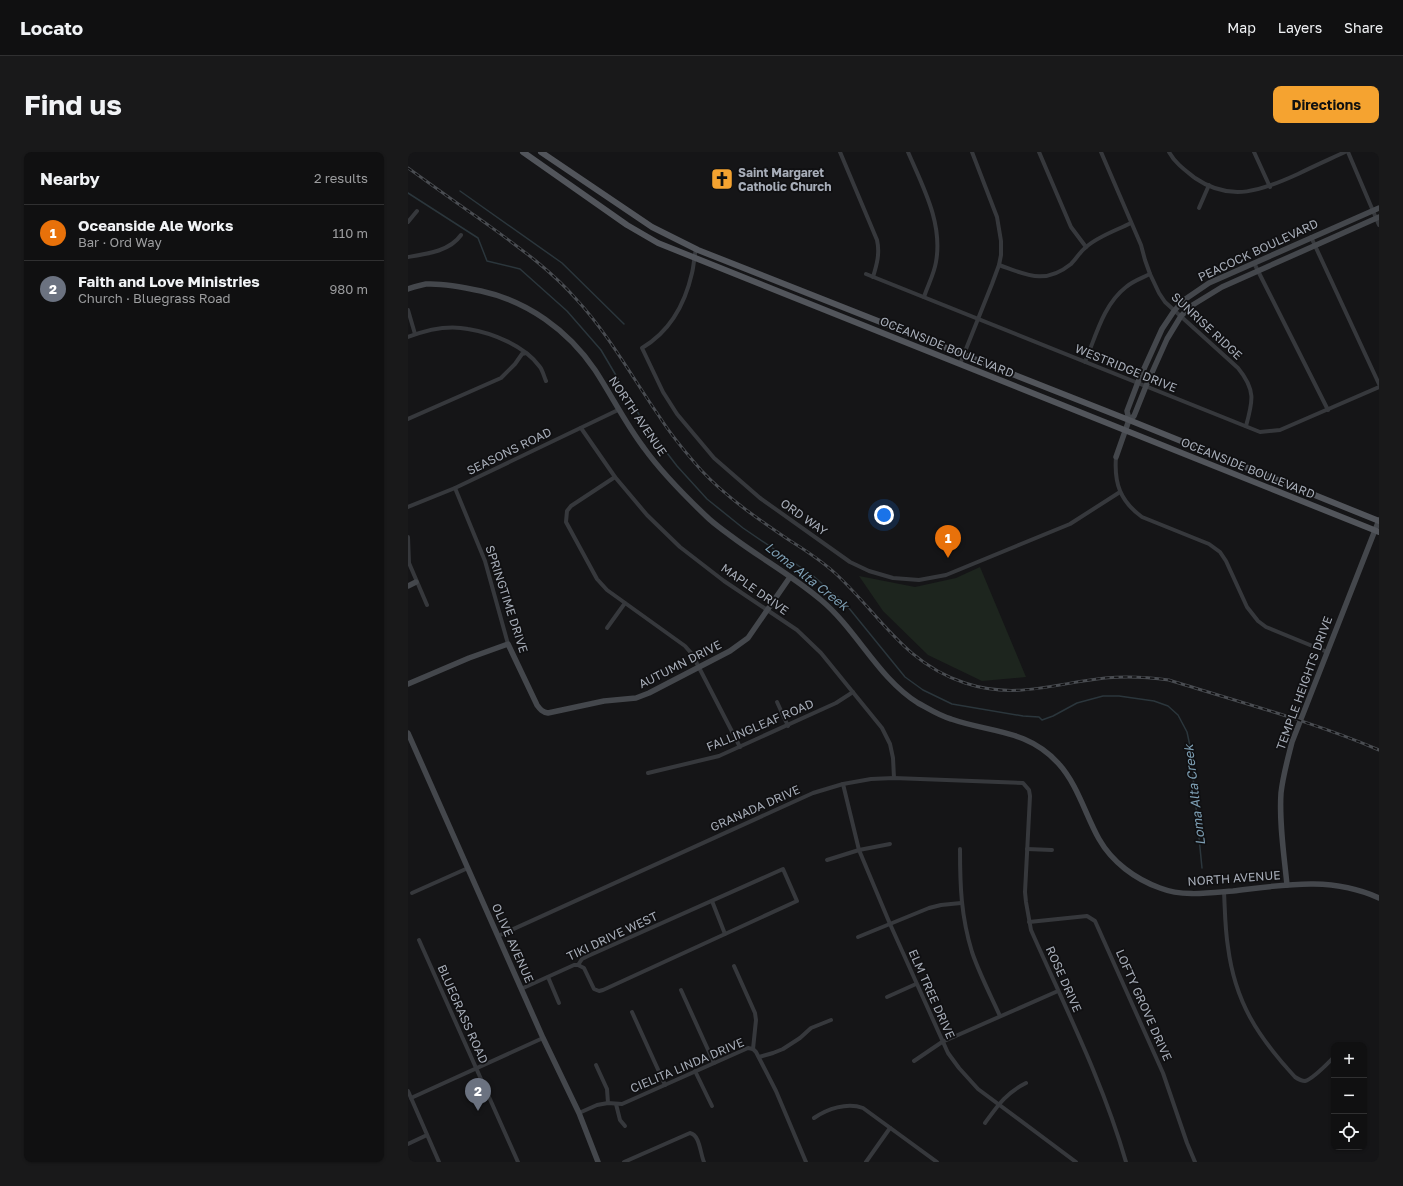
<!DOCTYPE html>
<meta charset="utf-8">
<style>
body{margin:0;font-family:"Golos Text",sans-serif;background:#19191a;color:#f1f3f6}
.controls{position:absolute;right:12px;bottom:12px;display:grid;overflow:hidden;border-radius:8px;box-shadow:0 1px 3px #0004}
.controls button{width:36px;height:36px;display:grid;place-items:center;padding:0;border:0;border-bottom:1px solid #303031;background:#101011;color:#f1f3f6;font:20px sans-serif}
.you{position:absolute;left:476px;top:363px;width:14px;height:14px;margin:-10px;border:3px solid #fff;border-radius:50%;background:#1a73e8;box-shadow:0 0 0 6px #1a73e833}
.badge{display:grid;place-items:center;width:26px;height:26px;border-radius:50%;background:#f5a330;color:#fff;font-size:13px;font-weight:700}
.pin{position:absolute;translate:-50% -33px;filter:drop-shadow(0 1px 2px #0008)}
.pin::after{content:'';position:absolute;top:21px;width:14px;height:12px;background:inherit;clip-path:polygon(0 0,100% 0,50% 100%)}
.list{margin:0;padding:0;list-style:none}
h2{display:flex;justify-content:space-between;align-items:center;height:52px;margin:0;padding:0 16px;font-size:17px}
h2 small{font-size:13px;font-weight:400;color:#9c9d9f}
.list li{display:grid;grid-template-columns:26px 1fr auto;gap:12px;align-items:center;box-sizing:border-box;height:56px;padding:0 16px;border-top:1px solid #303031}
.list b{display:block;font-size:15px;white-space:nowrap}
.list p{margin:0;font-size:13px;white-space:nowrap;color:#9c9d9f}
.list em{font-size:13px;font-style:normal;color:#9c9d9f}
.icon{flex:none;width:22px;height:22px;fill:none;stroke:currentColor;stroke-width:2;stroke-linecap:round;stroke-linejoin:round}
.map{position:relative;flex:none;width:971px;height:1010px;overflow:hidden;border-radius:8px}
header{display:flex;align-items:center;gap:24px;box-sizing:border-box;height:56px;padding:0 20px;background:#101011;border-bottom:1px solid #303031}
header strong{font-size:19px}
nav{display:flex;gap:22px;margin-inline-start:auto;font-size:14px}
.intro{display:flex;align-items:center;justify-content:space-between;box-sizing:border-box;height:96px;padding:0 24px}
h1{margin:0;font-size:28px}
.button{padding:10px 18px;border-radius:8px;background:#f5a330;color:#111;font-size:14px;font-weight:700}
main{display:flex;gap:24px;padding:0 24px}
aside{flex:1;background:#101011;border-radius:8px;box-shadow:0 1px 3px #0004}
.map>svg:first-child{display:block}
</style>
<header>
<strong>Locato</strong>
<nav><a>Map</a><a>Layers</a><a>Share</a></nav>
</header>
<div class="intro"><h1>Find us</h1><a class="button">Directions</a></div>
<main>
<aside>
<h2>Nearby<small>2 results</small></h2>
<ul class="list">
<li><span class="badge" style="background:#e8710a">1</span><div><b>Oceanside Ale Works</b><p>Bar · Ord Way</p></div><em>110 m</em></li>
<li><span class="badge" style="background:#6b7280">2</span><div><b>Faith and Love Ministries</b><p>Church · Bluegrass Road</p></div><em>980 m</em></li>
</ul>
</aside>
<div class="map">
<svg width="971" height="1010" viewBox="0 0 971 1010">
<rect width="100%" height="100%" fill="#151517"/>
<!-- green -->
<path fill="#1d251e" d="M572 415 618 525 574 529 520 503 475 459 451 424 507 435 548 426Z"/>
<g fill="none" stroke-linecap="round" stroke-linejoin="round">
<!-- stream -->
<g stroke="#2b363c" stroke-width="1.5">
<path d="M52 39 154 111 216 172"/>
<path d="M0 41 70 86 79 109 112 117 159 159 193 198 236 271 269 314 299 347 335 376 404 423 436 450 497 525 515 538 544 552 615 564 631 565 634 568 645 564 669 551 695 544H711L746 549 760 554 770 563 779 580 782 594 794 716"/>
</g>
<!-- street -->
<g stroke="#36383c" stroke-width="4">
<path d="M432 0 469 88C472 101 469 112 465 125"/>
<path d="M500 0C515 35 535 71 528 110 526 122 520 133 516 145"/>
<path d="M631 0 663 75 678 95"/>
<path d="M693 0 733 93 737 108 742 122 751 141 757 150 830 216C848 238 845 249 838 274"/>
<path d="M761 0C767 11 777 18 787 26 823 51 855 38 890 22 906 14 922 7 937 0"/>
<path d="M846 0 862 35"/>
<path d="M940 0 971 73"/>
<path d="M791 56 801 33"/>
<path d="M0 70 9 59"/>
<path d="M903 85 971 232"/>
<path d="M288 97C286 105 286 113 284 121 277 152 261 180 234 196L255 240 269 262 306 306 352 346 442 410 461 419 485 426 511 428 538 423 662 372 712 340"/>
<path d="M0 105C19 102 42 99 53 83"/>
<path d="M846 111 920 258"/>
<path d="M591 113C619 123 637 133 663 112 668 107 672 100 677 96 688 85 709 78 723 71"/>
<path d="M458 122 852 280 872 278 971 235"/>
<path d="M0 158 7 182"/>
<path d="M0 185C18 178 41 173 60 177 85 181 117 194 132 215 135 219 136 225 138 229"/>
<path d="M677 210C688 184 695 153 718 135 725 129 734 126 742 122"/>
<path d="M552 212 584 132 591 113 593 103V89L589 65 564 0"/>
<path d="M0 267 93 226 107 212 114 202 118 201"/>
<path d="M173 276 207 325 239 363 272 395 316 429 389 478 413 501 474 576 482 592 485 606 486 626"/>
<path d="M708 305C706 331 712 349 734 365L801 392 812 400 818 409 839 455 850 469 858 475 919 500"/>
<path d="M207 325 163 354 159 359 158 370 189 427 199 438 277 494 284 502 332 595"/>
<path d="M47 336 77 409 100 492"/>
<path d="M0 355 47 336 210 258"/>
<path d="M0 385 1 411 19 453"/>
<path d="M199 476 217 451"/>
<path d="M369 550 380 574"/>
<path d="M240 621 311 604 428 551 445 540"/>
<path d="M435 632 451 698 482 772 540 901 551 916 570 937 668 1010"/>
<path d="M552 697C552 734 553 764 564 800 571 821 583 844 592 864"/>
<path d="M619 697 644 698"/>
<path d="M419 708 451 698 482 692"/>
<path d="M816 740C817 758 817 777 820 795 827 850 850 885 887 925 890 927 893 929 897 929 905 927 920 911 926 905"/>
<path d="M4 741 60 716"/>
<path d="M304 749 317 782"/>
<path d="M621 770 679 764 687 769 755 921 779 991 787 1010"/>
<path d="M90 784 405 641 435 632 463 627 486 626 615 631 621 638 622 644 617 740 618 750 623 778C657 855 695 930 718 1010"/>
<path d="M450 785 521 756 533 753 553 751"/>
<path d="M11 788 110 1010"/>
<path d="M326 814 347 861 348 868 345 897"/>
<path d="M140 825 151 851"/>
<path d="M113 837 166 813H170L174 807 180 804 375 717 389 749 195 838 191 839 186 837 176 816 170 813"/>
<path d="M273 838 306 911"/>
<path d="M479 845 508 832"/>
<path d="M224 860 257 933"/>
<path d="M351 905 365 901 375 897 392 886 403 876 423 868"/>
<path d="M506 909 534 890 650 839"/>
<path d="M188 913 199 937 200 951"/>
<path d="M287 919 304 954"/>
<path d="M0 939 31 1010"/>
<path d="M3 946 135 886"/>
<path d="M208 952 212 968 217 974"/>
<path d="M171 961 189 953 200 951 214 952 340 896 345 897 348 900 368 939 398 1010"/>
<path d="M406 966C419 957 439 950 455 956L529 1010"/>
<path d="M577 971C590 953 598 941 618 931"/>
<path d="M0 992 19 983"/>
<path d="M216 1010 282 981C292 983 292 1001 296 1010"/>
<path d="M458 1010 482 976"/>
</g>
<!-- secondary -->
<g stroke="#44474c" stroke-width="5.5">
<path d="M0 137C6 135 12 133 18 132 36 131 55 135 73 139 119 149 160 178 187 218 204 244 217 271 236 296 254 321 276 343 298 364 306 372 314 377 323 384 352 406 385 424 413 448 449 478 470 526 510 551 521 557 532 564 543 567 583 581 619 577 650 611 670 633 677 662 691 687 704 710 727 727 752 736 775 745 801 741 825 739 875 733 923 724 971 746"/>
<path d="M721 268 719 259 730 230 754 177 766 159 776 148 801 131 971 56"/>
<path d="M708 305 721 268 726 264 738 234 759 187 773 164 783 154 814 135 971 65"/>
<path d="M0 434 8 430"/>
<path d="M0 532 61 506 100 492 129 553C132 557 134 560 140 561L196 549 228 546 241 541 322 499 340 486 382 425"/>
<path d="M0 581 135 886 171 961 190 1010"/>
<path d="M879 733C876 702 871 671 873 641 875 623 880 606 884 590L971 368"/>
</g>
<!-- primary -->
<g stroke="#52555b" stroke-width="6">
<path d="M115 0 219 73 250 91 971 380"/>
<path d="M133 0 244 75 290 98 721 268 971 369"/>
</g>
<!-- rail casing -->
<g stroke="#494c51" stroke-width="3">
<path id="rail" d="M0 16C25 34 50 52 76 70 109 94 142 117 169 148 201 183 224 225 251 264 263 283 278 301 293 318 318 345 350 367 381 388 397 398 414 409 428 422 472 463 496 511 557 531 608 548 648 531 697 526 719 524 739 525 761 528 831 550 903 569 971 598"/>
</g>
<!-- rail -->
<use href="#rail" stroke="#101012" stroke-width="1.5" stroke-dasharray="4.5" stroke-linecap="butt"/>
</g>
<!-- icons -->
<defs>
<g id="church-square" transform="scale(1.15)"><rect x="-9" y="-9" width="18" height="18" rx="4" fill="#f5a330" stroke="#101012"/><path d="M-1.2-6h2.4v3.5h3.3v2.4h-3.3V6h-2.4V-.1h-3.3v-2.4h3.3Z" fill="#111"/></g>
</defs>
<g fill-rule="evenodd">
<use href="#church-square" x="314" y="27"/>
</g>
<g text-anchor="middle" dominant-baseline="central" stroke-width="3.5" stroke-linejoin="round" paint-order="stroke">
<!-- poi labels -->
<g font-size="12" font-weight="bold" fill="#a7adb8" stroke="#101012" text-anchor="start">
<text x="330" y="20">Saint Margaret<tspan x="330" dy="14">Catholic Church</tspan></text>
</g>
<!-- street labels -->
<g font-size="12" fill="#a7adb8" stroke="#101012">
<text transform="translate(850 98) rotate(-25)">PEACOCK BOULEVARD</text>
<text transform="translate(799 174) rotate(43)">SUNRISE RIDGE</text>
<text transform="translate(539 195) rotate(22)">OCEANSIDE BOULEVARD</text>
<text transform="translate(718 216) rotate(22)">WESTRIDGE DRIVE</text>
<text transform="translate(230 264) rotate(56)">NORTH AVENUE</text>
<text transform="translate(101 299) rotate(-26)">SEASONS ROAD</text>
<text transform="translate(840 316) rotate(22)">OCEANSIDE BOULEVARD</text>
<text transform="translate(396 365) rotate(35)">ORD WAY</text>
<text transform="translate(347 437) rotate(35)">MAPLE DRIVE</text>
<text transform="translate(99 447) rotate(72)">SPRINGTIME DRIVE</text>
<text transform="translate(272 512) rotate(-27)">AUTUMN DRIVE</text>
<text transform="translate(896 531) rotate(-70)">TEMPLE HEIGHTS DRIVE</text>
<text transform="translate(352 573) rotate(-23)">FALLINGLEAF ROAD</text>
<text transform="translate(347 656) rotate(-24)">GRANADA DRIVE</text>
<text transform="translate(826 726) rotate(-4)">NORTH AVENUE</text>
<text transform="translate(204 784) rotate(-25)">TIKI DRIVE WEST</text>
<text transform="translate(105 791) rotate(66)">OLIVE AVENUE</text>
<text transform="translate(656 827) rotate(66)">ROSE DRIVE</text>
<text transform="translate(524 842) rotate(66)">ELM TREE DRIVE</text>
<text transform="translate(736 853) rotate(66)">LOFTY GROVE DRIVE</text>
<text transform="translate(55 862) rotate(66)">BLUEGRASS ROAD</text>
<text transform="translate(279 913) rotate(-23)">CIELITA LINDA DRIVE</text>
</g>
<!-- water labels -->
<g font-size="13" font-style="italic" fill="#7d9eb3" stroke="#101012">
<text transform="translate(399 424) rotate(38)">Loma Alta Creek</text>
<text transform="translate(786 643) rotate(-97)">Loma Alta Creek</text>
</g>
</g>
</svg>
<div class="controls">
<button>+</button>
<button>−</button>
<button><svg class="icon" aria-label="locate" viewBox="0 0 24 24"><circle cx="12" cy="12" r="6"/><path d="M12 2v4M12 18v4M2 12h4M18 12h4"/></svg></button>
</div>
<div class="you"></div>
<div class="pin badge" style="left:540px;top:406px;background:#e8710a">1</div>
<div class="pin badge" style="left:70px;top:959px;background:#6b7280">2</div>
</div>
</main>
